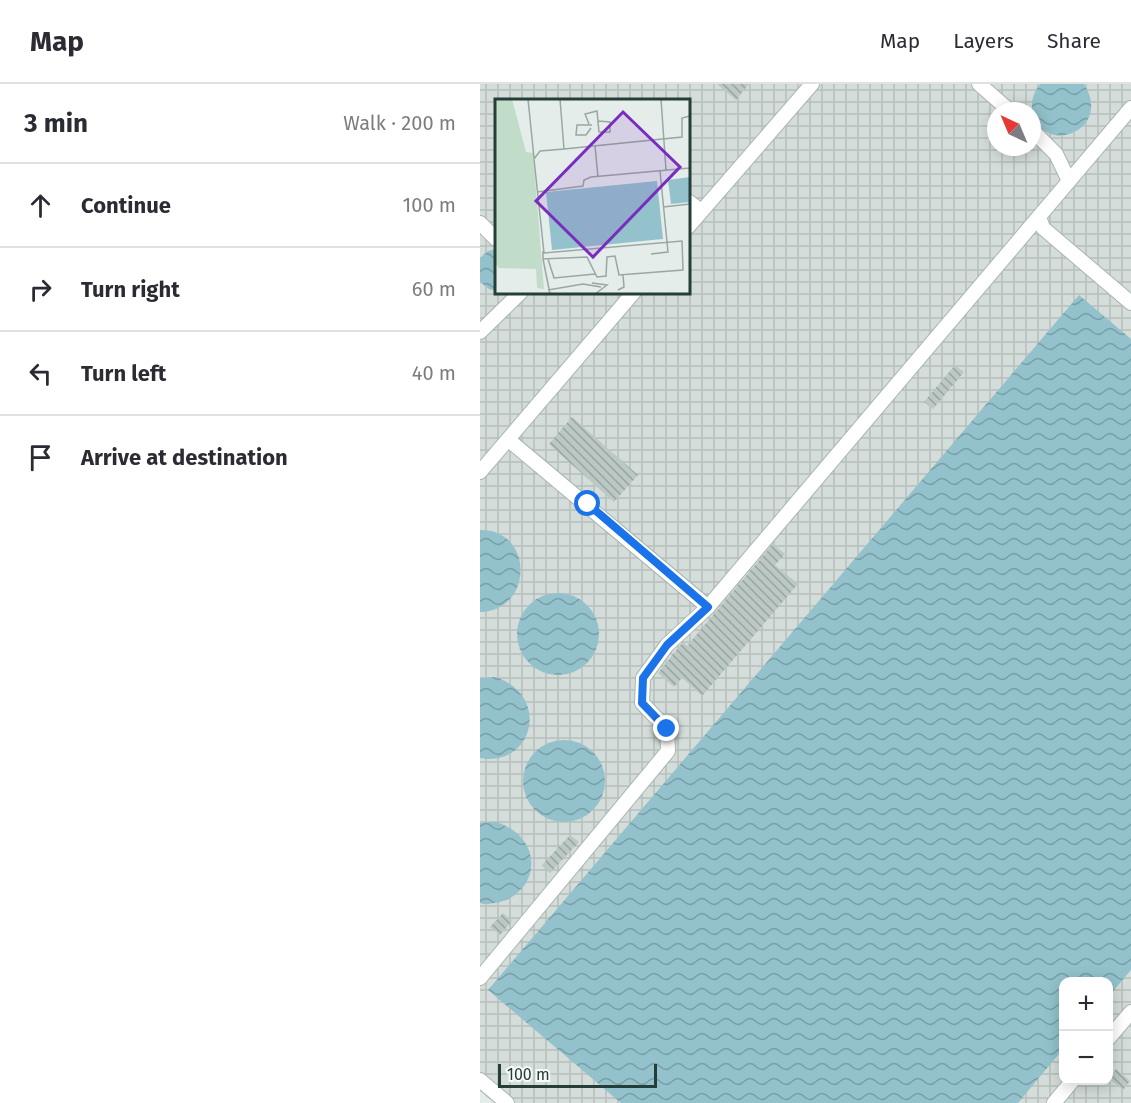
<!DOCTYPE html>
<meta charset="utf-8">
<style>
body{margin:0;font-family:"Fira Sans",sans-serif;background:#f2f2f3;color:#2b2b33}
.controls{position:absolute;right:18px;bottom:18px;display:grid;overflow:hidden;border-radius:12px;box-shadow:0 3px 15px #0003}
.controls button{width:54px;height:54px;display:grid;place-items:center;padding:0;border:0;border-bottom:2px solid #e1e1e2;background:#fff;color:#2b2b33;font:30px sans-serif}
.compass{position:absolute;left:507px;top:18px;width:54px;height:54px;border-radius:50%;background:#fff;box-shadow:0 3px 15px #0003;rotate:316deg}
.scale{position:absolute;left:18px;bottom:15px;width:159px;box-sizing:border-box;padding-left:6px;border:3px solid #263e38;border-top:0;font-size:16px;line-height:21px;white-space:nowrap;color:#263e38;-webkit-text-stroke:4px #f6faf8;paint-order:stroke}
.stop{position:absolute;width:18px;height:18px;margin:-14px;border:4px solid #1a73e8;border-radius:50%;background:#fff}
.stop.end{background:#1a73e8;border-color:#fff;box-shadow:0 2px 6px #0008}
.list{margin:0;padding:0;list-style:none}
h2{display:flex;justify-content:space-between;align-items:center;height:78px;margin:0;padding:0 24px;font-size:26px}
h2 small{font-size:20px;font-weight:400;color:#7c7c81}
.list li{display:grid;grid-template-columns:39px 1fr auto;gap:18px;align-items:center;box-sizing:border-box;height:84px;padding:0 24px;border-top:2px solid #e1e1e2}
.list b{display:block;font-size:22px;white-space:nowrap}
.list em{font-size:20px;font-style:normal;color:#7c7c81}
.icon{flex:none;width:33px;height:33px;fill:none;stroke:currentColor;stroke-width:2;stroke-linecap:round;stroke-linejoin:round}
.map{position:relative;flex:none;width:651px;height:1019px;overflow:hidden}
header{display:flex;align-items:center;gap:36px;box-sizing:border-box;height:84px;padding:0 30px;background:#fff;border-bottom:2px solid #e1e1e2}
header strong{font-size:28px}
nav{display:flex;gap:33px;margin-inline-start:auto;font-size:21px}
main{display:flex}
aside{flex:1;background:#fff}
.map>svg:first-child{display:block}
</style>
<header>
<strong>Map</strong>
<nav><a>Map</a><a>Layers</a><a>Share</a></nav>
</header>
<main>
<aside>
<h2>3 min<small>Walk · 200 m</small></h2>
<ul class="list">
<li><svg class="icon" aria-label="ahead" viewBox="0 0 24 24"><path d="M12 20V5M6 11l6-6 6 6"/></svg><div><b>Continue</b></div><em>100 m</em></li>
<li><svg class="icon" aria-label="right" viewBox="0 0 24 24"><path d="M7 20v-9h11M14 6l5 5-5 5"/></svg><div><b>Turn right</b></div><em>60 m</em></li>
<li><svg class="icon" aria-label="left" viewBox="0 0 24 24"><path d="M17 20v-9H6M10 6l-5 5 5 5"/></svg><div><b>Turn left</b></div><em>40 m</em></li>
<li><svg class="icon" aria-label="arrive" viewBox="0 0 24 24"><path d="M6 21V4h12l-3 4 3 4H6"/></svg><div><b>Arrive at destination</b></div></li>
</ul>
</aside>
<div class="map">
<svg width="651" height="1019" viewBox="0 0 651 1019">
<defs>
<pattern id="industrial-grid" width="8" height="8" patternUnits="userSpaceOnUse" patternTransform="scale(1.5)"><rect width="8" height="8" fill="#d4ddd9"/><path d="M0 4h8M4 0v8" fill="none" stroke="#b6bfbb"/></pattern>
<pattern id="water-waves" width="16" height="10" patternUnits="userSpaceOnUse" patternTransform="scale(1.5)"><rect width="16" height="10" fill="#93c2cd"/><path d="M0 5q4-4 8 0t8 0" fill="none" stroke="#789fa7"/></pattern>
<pattern id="building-back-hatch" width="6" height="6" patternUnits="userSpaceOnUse" patternTransform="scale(1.5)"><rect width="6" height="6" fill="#bbc8c3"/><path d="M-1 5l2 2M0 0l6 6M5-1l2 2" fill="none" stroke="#98a49f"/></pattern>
</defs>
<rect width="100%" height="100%" fill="#e5edea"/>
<!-- industrial -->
<path fill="url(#industrial-grid)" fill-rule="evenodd" d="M0 0H651V1019H14L0 1007ZM16 16H208V208H16ZM516 27H552V63H516ZM584 898H628V996H584Z"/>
<!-- water -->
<g fill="url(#water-waves)">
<path d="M560 0H604C633 46 566 72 553 31 550 19 553 9 560 0Z"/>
<path d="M16 165V207L9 205 0 198V174L8 167Z"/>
<path d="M599 211 651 255V886L629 912 628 898H584L583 965 538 1019H141L8 906Z"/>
<path d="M0 446C54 445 54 527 0 528Z"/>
<circle cx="78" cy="550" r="41"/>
<path d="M15 593C71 610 54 684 0 674V594Z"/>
<circle cx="84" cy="697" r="41"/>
<path d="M16 738C70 755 59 820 4 820L0 819V739Z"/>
</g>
<!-- building -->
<g fill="url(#building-back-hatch)">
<path d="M237 0H269L256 16Z"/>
<path d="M475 281 484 288 453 325 444 318Z"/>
<path d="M92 333 158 391 134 418 69 360Z"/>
<path d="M293 460 305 470 295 481 318 500 222 612 202 594 194 603 178 589 203 558 207 562Z"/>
<path d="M90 751 99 758 70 789 62 781Z"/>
<path d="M23 829 32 837 20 851 10 843Z"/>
<path d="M636 985 650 997 643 1006 628 994Z"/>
</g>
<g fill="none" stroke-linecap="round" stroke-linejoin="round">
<!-- minor casing -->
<g stroke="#a8b5b1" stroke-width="16">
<g id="minor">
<path d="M499 0 530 27"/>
<path d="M552 46 576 70 589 97"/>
<path d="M208 117 221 127"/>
<path d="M559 133 563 144 651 219"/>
<path d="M0 139 16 155"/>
<path d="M208 143 332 0"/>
<path d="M0 248 41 208"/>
<path d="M30 357 228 523"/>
<path d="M0 388 154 208"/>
<path d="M0 894 188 667 187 645 162 619 163 594 187 561 228 523 651 24"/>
<path d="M628 955 651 928"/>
<path d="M0 996 27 1019"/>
<path d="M574 1019 593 996"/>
</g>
</g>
<!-- minor -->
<use href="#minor" stroke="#fff" stroke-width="14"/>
</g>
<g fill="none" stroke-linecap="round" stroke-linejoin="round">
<!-- route -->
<path stroke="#1a73e8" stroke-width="8" d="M108 420 228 523 187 561 163 594 162 619 187 645"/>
</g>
<!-- overview -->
<g transform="translate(15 15)">
<rect width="195" height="195" fill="#e5edea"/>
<path d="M0 0H17L31 53 38 54 49 190 42 189 41 170 4 169 0 164Z" fill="#c1dcc9"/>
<path d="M195 78V103L176 105 173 81ZM162 82 168 140 57 151 51 93Z" fill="#93c2cd"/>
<path fill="none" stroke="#99a7a3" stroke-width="1.5" d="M33 0 39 59M166 0 171 71M94 25 90 15 102 12 104 33H115V23L103 22M96 29 91 36H81L82 26H97M100 47 103 78M69 50 187 38V19L195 17M42 93 88 87 89 81 96 78 195 69M168 108 195 105M48 152V160L92 158 102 178 111 177 112 158 120 157 124 176 188 171 187 142 49 154 39 60 45 52 69 50 65 0M156 155 173 153 165 72M48 160 55 195M53 160 59 179 100 175M97 184 112 186 100 195M53 191 88 185 106 188M123 191 129 188 128 176"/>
<path fill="#7b2cbf" fill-opacity="0.15" stroke="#7b2cbf" stroke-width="3" d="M128 13 185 68 98 158 41 102Z"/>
<rect width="195" height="195" fill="none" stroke="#263e38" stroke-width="3"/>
</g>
</svg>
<div class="controls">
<button>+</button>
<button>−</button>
</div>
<svg class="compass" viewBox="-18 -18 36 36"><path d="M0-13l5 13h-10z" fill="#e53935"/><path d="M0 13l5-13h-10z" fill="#7c7c81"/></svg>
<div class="scale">100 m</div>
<div class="stop" style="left:108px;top:420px"></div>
<div class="stop end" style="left:187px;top:645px"></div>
</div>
</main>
